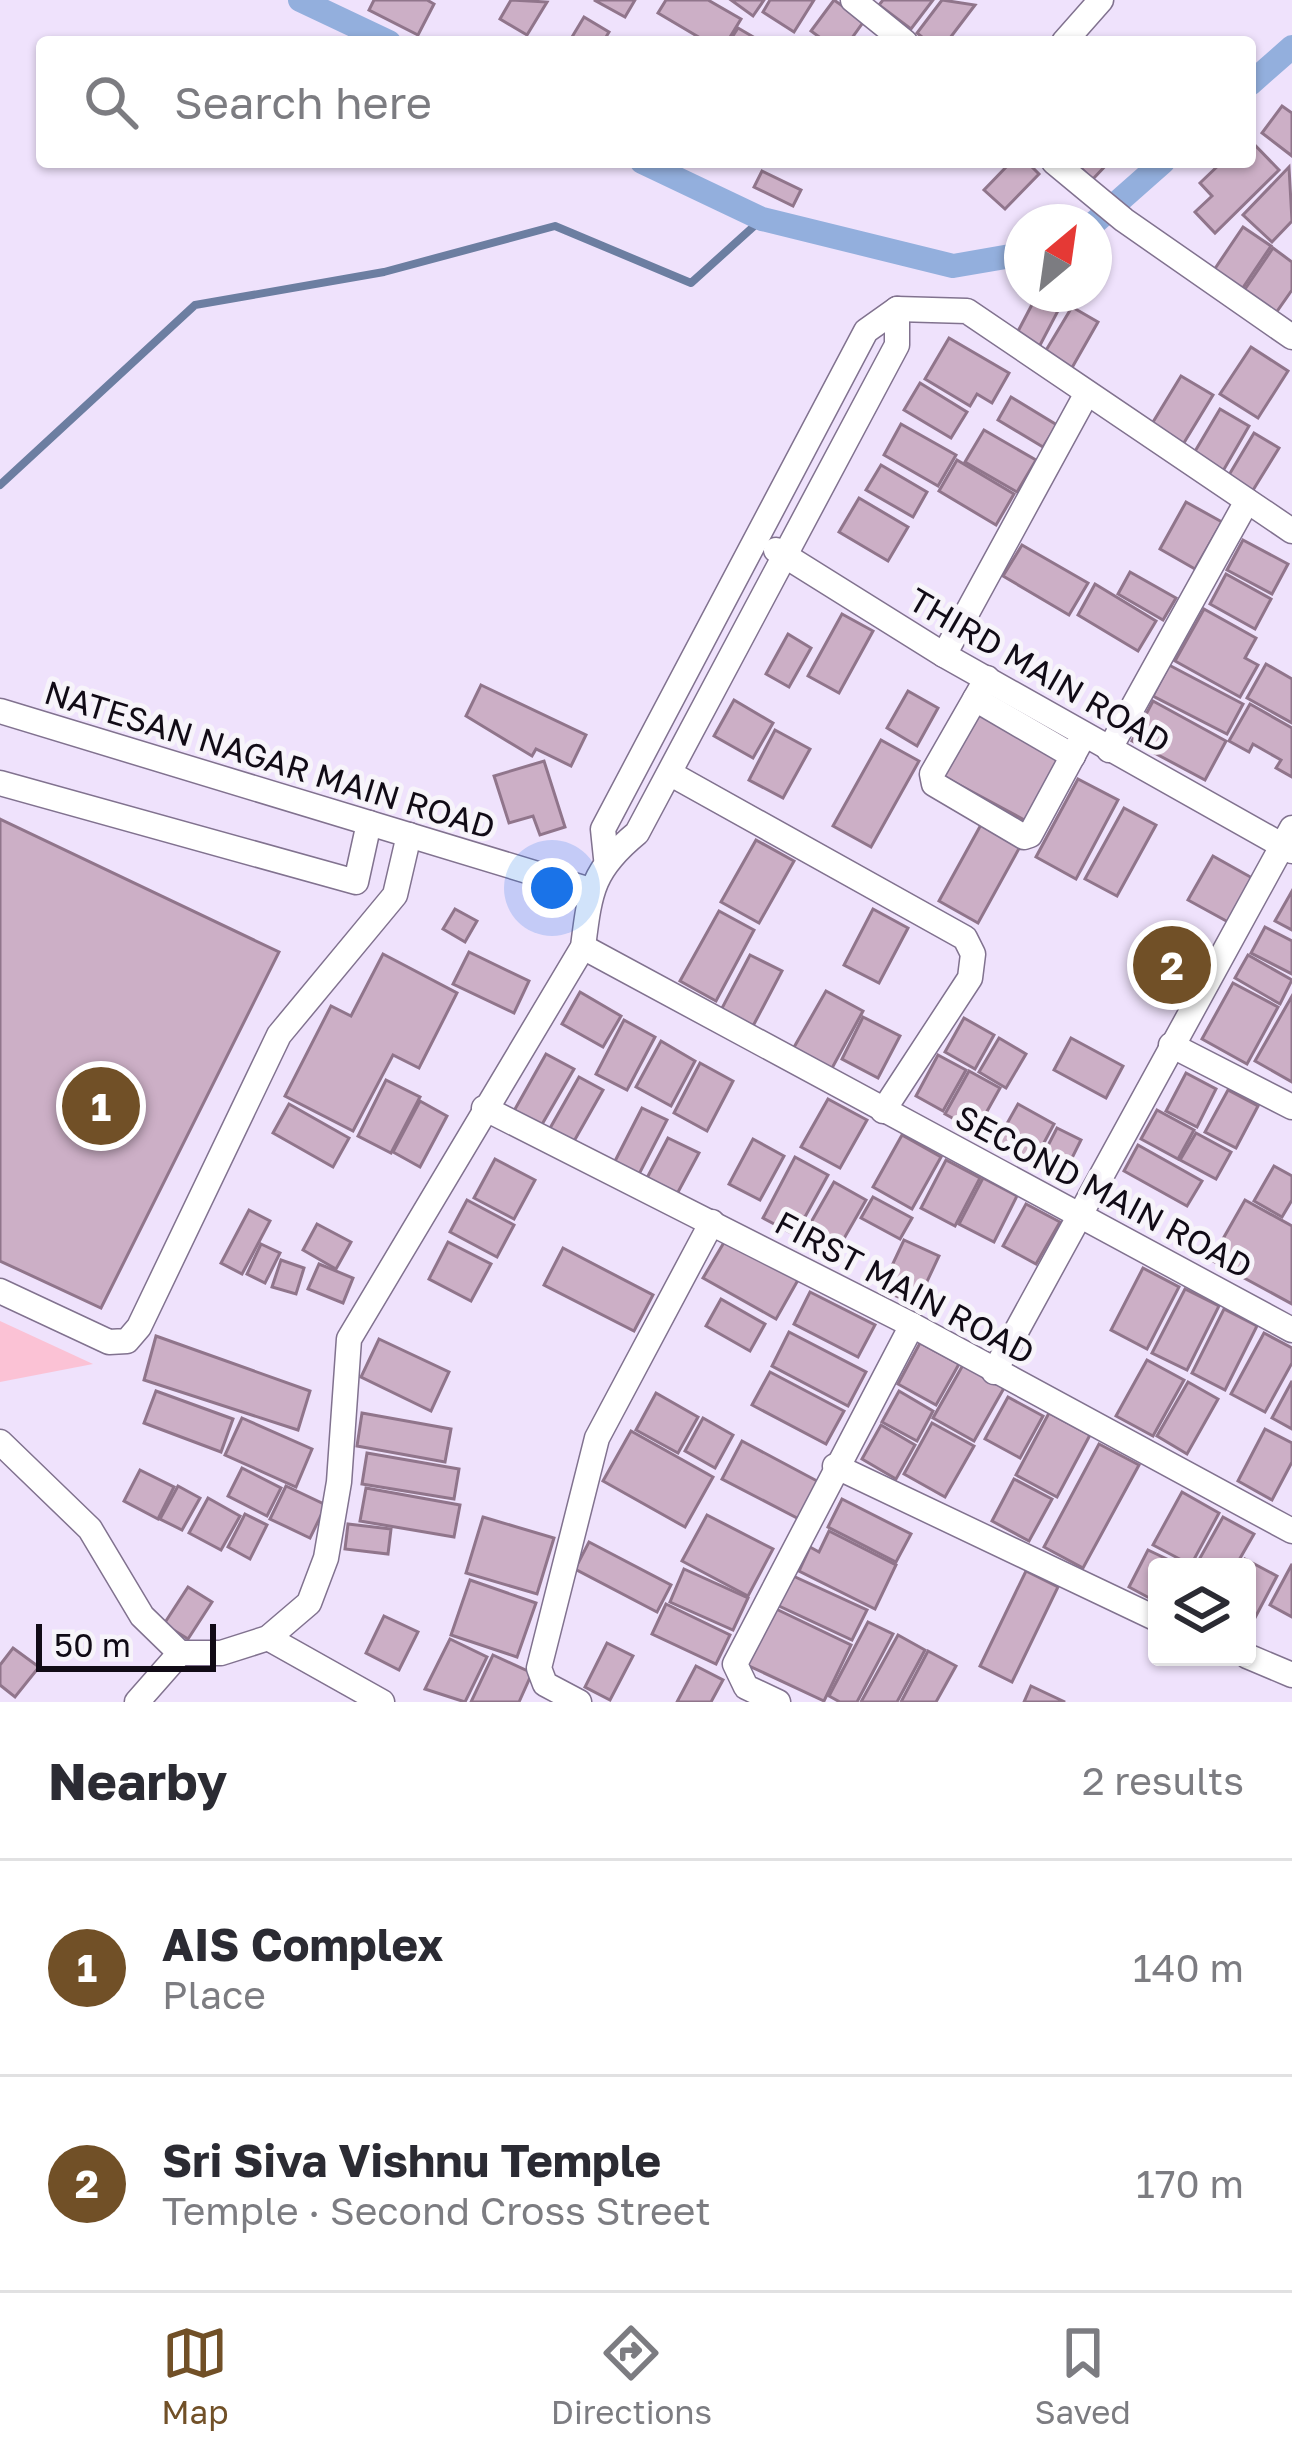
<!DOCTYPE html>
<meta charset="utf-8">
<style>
body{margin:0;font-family:"Golos Text",sans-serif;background:#f2f2f3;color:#2b2b33}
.controls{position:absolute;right:36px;bottom:36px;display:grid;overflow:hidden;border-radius:12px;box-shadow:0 3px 9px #0004}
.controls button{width:108px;height:108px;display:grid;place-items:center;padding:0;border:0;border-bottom:3px solid #e1e1e2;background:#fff;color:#2b2b33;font:60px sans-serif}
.compass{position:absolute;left:1004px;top:204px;width:108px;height:108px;border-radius:50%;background:#fff;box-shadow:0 3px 9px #0004;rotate:29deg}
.scale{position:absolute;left:36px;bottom:30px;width:180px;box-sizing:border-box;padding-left:12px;border:6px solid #110b16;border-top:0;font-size:33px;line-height:42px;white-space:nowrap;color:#110b16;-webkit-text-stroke:9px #f7f4fa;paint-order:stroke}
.you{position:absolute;left:552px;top:888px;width:42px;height:42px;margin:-30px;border:9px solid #fff;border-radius:50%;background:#1a73e8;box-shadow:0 0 0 18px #1a73e833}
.badge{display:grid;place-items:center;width:78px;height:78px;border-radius:50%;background:#715027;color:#fff;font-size:39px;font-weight:700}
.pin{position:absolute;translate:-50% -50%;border:6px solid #fff;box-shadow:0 3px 12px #0006}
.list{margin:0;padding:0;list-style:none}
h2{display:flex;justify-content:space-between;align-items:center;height:156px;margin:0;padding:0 48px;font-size:51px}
h2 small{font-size:39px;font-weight:400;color:#7c7c81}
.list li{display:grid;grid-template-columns:78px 1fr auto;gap:36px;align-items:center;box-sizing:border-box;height:216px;padding:0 48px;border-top:3px solid #e1e1e2}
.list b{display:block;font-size:45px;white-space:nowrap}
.list p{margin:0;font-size:39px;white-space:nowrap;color:#7c7c81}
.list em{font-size:39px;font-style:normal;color:#7c7c81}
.icon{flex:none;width:66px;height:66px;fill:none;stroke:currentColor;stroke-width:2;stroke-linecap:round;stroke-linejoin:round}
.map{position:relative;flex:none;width:1292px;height:1702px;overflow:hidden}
.search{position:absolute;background:#fff;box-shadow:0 3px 9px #0004;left:36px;right:36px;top:36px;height:132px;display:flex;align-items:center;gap:30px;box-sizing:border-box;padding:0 42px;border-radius:12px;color:#7c7c81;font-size:45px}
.sheet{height:588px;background:#fff}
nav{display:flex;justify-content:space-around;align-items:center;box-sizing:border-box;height:168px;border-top:3px solid #e1e1e2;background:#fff;font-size:33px;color:#7c7c81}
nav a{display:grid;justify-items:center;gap:6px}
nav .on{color:#715027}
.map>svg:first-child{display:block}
</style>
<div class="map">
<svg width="1292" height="1702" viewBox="0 0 1292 1702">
<rect width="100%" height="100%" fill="#efe2fc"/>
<!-- green -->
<path fill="#fbc2d5" d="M0 1321 93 1364 0 1382Z"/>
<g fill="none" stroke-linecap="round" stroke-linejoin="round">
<!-- stream -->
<path stroke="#6c7ea1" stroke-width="8" d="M0 485 195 305 384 272 555 226 691 283 762 219"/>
<!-- canal -->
<g stroke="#93afdd" stroke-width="24">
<path d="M300 0 389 42"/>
<path d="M1250 84 1292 47"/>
<path d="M642 162 762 219 953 266 1022 254"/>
<path d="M1094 223 1163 162"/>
</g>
</g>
<!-- building -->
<g fill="#ccafc6" stroke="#90758b" stroke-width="3">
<path d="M374 0H427L434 4 418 35 369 10Z"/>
<path d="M511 0 547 2 527 35 500 19Z"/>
<path d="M594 0H635L625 17Z"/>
<path d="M666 0H708L741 19 727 42H707L658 13Z"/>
<path d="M731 0H764L753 16Z"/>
<path d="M770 0H814L794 32 763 12Z"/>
<path d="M834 0 864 21 849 42H826L811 31Z"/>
<path d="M883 0H933L911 29 879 5Z"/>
<path d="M942 0 975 5 947 42H928L917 33Z"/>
<path d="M584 17 609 32 603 42H569Z"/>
<path d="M738 28 762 42H729Z"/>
<path d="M1282 106 1292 113V156L1262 133Z"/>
<path d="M1250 140 1279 170 1215 233 1195 212 1212 196 1200 183 1222 162H1250Z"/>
<path d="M1011 162H1027L1039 174 1005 209 984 190Z"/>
<path d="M1076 162H1109L1092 180Z"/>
<path d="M1289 167 1292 221 1272 242 1243 215Z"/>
<path d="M762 171 801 190 793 206 754 187Z"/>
<path d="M1243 227 1271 246 1238 295 1210 276Z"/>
<path d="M1273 248 1292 262V290L1271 320 1239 298Z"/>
<path d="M1037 295 1060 307 1038 349 1015 337Z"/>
<path d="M1072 307 1098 322 1069 373 1042 357Z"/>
<path d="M949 338 1009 373 992 403 977 394 970 406 925 379Z"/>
<path d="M1251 347 1288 371 1258 418 1220 394Z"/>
<path d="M1181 376 1213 395 1182 446 1150 427Z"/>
<path d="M920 383 967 412 951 438 904 410Z"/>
<path d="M1011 397 1057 425 1043 447 998 420Z"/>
<path d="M1220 409 1249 426 1223 471 1194 453Z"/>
<path d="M901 424 956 455 938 486 884 455Z"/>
<path d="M984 430 1036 460 1017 492 965 462Z"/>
<path d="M1254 433 1279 448 1250 495 1226 480Z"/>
<path d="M957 460 1014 494 996 525 939 491Z"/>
<path d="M881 465 927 492 913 517 866 490Z"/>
<path d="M859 498 908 527 888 561 839 532Z"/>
<path d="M1186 502 1222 522 1195 569 1160 549Z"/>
<path d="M1243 540 1288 564 1272 594 1227 570Z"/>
<path d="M1022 545 1088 583 1069 615 1003 576Z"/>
<path d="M1130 572 1176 598 1163 620 1118 594Z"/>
<path d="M1226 574 1271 599 1255 629 1210 604Z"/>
<path d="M1095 584 1156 621 1138 651 1078 615Z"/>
<path d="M1204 609 1256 638 1245 658 1258 665 1240 697 1175 661Z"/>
<path d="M842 614 873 631 839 693 808 676Z"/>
<path d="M788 634 811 648 789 687 766 674Z"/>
<path d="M1266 664 1292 679V723L1247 698Z"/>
<path d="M1169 665 1243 704 1227 734 1153 696Z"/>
<path d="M481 685 586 735 571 766 536 749 532 756 466 716Z"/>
<path d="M908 691 938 708 917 746 887 728Z"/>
<path d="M734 700 773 723 753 758 714 736Z"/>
<path d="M1153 701 1226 741 1205 780 1132 741Z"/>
<path d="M1250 704 1292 728V777L1276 768 1281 760 1253 744 1249 752 1229 741Z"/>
<path d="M975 707 1066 756 1030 823 939 774Z"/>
<path d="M775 730 810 749 783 798 749 780Z"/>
<path d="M881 740 919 761 871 847 833 826Z"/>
<path d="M544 761 565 827 540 835 533 816 509 823 494 776Z"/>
<path d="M1078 779 1118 800 1076 879 1036 857Z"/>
<path d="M1124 808 1156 825 1117 896 1085 879Z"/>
<path d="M0 819 279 952 101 1308 0 1261Z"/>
<path d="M983 821 1022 843 978 923 939 901Z"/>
<path d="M756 840 794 861 759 923 721 902Z"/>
<path d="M1213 856 1254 879 1230 923 1188 900Z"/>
<path d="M1292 891V930L1275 921Z"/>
<path d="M455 909 477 921 465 942 443 929Z"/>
<path d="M873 909 908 928 879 983 844 965Z"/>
<path d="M719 911 754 930 716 1001 680 981Z"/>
<path d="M1265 927 1292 941V974L1251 953Z"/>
<path d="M469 952 529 981 514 1013 453 984Z"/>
<path d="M383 954 457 993 419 1068 393 1055 353 1131 285 1096 331 1006 351 1016Z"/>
<path d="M750 955 782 971 753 1026 721 1010Z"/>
<path d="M1248 955 1292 980 1280 1004 1235 978Z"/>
<path d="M1233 983 1278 1007 1247 1064 1202 1039Z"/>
<path d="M826 991 863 1011 831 1070 793 1049Z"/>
<path d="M580 992 621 1016 603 1047 562 1024Z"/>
<path d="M1292 996V1082L1255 1061Z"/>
<path d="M863 1017 900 1036 878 1078 842 1059Z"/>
<path d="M964 1018 994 1035 975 1069 945 1052Z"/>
<path d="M624 1020 655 1037 627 1090 596 1074Z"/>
<path d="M999 1038 1026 1054 1006 1088 979 1072Z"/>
<path d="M1071 1038 1123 1066 1106 1098 1054 1070Z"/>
<path d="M661 1041 695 1061 671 1106 636 1087Z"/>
<path d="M546 1054 574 1069 537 1133 510 1118Z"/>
<path d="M938 1055 966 1070 943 1111 916 1096Z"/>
<path d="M700 1063 733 1081 707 1131 674 1113Z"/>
<path d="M969 1071 1000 1088 976 1131 945 1114Z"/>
<path d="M1186 1073 1216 1089 1197 1127 1166 1111Z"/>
<path d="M579 1077 603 1090 573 1143 549 1130Z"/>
<path d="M386 1080 420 1097 391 1153 358 1136Z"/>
<path d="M1228 1090 1258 1106 1236 1148 1205 1132Z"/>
<path d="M828 1099 867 1120 840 1168 801 1147Z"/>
<path d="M420 1101 447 1116 420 1167 393 1152Z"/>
<path d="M289 1104 349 1138 333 1167 273 1133Z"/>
<path d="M1018 1104 1054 1124 1032 1165 995 1145Z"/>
<path d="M642 1108 667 1120 636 1180 612 1167Z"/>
<path d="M1157 1110 1194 1130 1178 1159 1141 1139Z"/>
<path d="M1057 1128 1081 1140 1063 1176 1039 1163Z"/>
<path d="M1196 1133 1231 1152 1216 1179 1180 1160Z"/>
<path d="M902 1135 941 1157 912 1209 873 1187Z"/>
<path d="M668 1138 699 1153 677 1194 647 1178Z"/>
<path d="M753 1139 784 1156 760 1200 729 1184Z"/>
<path d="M1138 1145 1202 1181 1187 1206 1124 1171Z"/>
<path d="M795 1157 828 1175 795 1235 763 1218Z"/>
<path d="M495 1159 535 1180 514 1219 474 1198Z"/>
<path d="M946 1160 980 1178 955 1226 921 1208Z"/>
<path d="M1274 1166 1292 1176V1200L1282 1217 1254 1201Z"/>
<path d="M983 1178 1017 1196 994 1242 959 1224Z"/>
<path d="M834 1182 866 1200 834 1256 802 1238Z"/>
<path d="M873 1197 912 1218 900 1239 861 1218Z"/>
<path d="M467 1200 514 1225 497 1257 450 1232Z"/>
<path d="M1245 1200 1292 1226V1304L1211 1260Z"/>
<path d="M1026 1204 1060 1222 1036 1264 1003 1246Z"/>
<path d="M249 1210 270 1221 242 1274 221 1263Z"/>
<path d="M317 1224 351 1242 336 1269 303 1250Z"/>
<path d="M726 1239 798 1280 776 1319 703 1278Z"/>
<path d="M904 1240 939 1256 916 1305 881 1289Z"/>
<path d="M448 1242 491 1264 471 1301 429 1279Z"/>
<path d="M261 1244 280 1253 265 1283 247 1274Z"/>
<path d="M563 1248 653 1295 634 1331 544 1285Z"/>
<path d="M281 1260 304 1268 296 1294 272 1287Z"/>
<path d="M319 1264 353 1278 343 1303 308 1289Z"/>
<path d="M1143 1268 1179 1287 1147 1349 1111 1330Z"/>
<path d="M1185 1289 1219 1306 1187 1370 1152 1353Z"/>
<path d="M810 1292 875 1325 858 1357 794 1324Z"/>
<path d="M721 1299 765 1324 750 1351 706 1326Z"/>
<path d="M1224 1309 1257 1326 1225 1390 1192 1373Z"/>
<path d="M789 1332 866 1372 848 1406 772 1366Z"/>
<path d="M1264 1333 1292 1348V1363L1265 1412 1231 1394Z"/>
<path d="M156 1336 310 1391 298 1430 144 1380Z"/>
<path d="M379 1339 449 1372 431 1411 361 1377Z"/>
<path d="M920 1343 959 1364 936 1405 898 1384Z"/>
<path d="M1147 1360 1184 1380 1153 1436 1116 1416Z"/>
<path d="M963 1365 1004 1388 974 1441 933 1418Z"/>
<path d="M770 1372 844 1411 826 1444 752 1405Z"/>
<path d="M1292 1381V1429L1272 1418Z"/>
<path d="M1188 1382 1218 1399 1187 1454 1157 1436Z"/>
<path d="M156 1391 233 1419 221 1452 144 1423Z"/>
<path d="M899 1391 933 1411 917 1441 882 1422Z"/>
<path d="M656 1393 698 1417 678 1453 636 1430Z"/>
<path d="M1008 1397 1043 1416 1020 1458 985 1439Z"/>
<path d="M362 1413 451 1429 445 1462 357 1446Z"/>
<path d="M1049 1413 1090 1435 1057 1497 1016 1475Z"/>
<path d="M242 1418 312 1449 296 1487 225 1455Z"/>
<path d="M703 1418 733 1435 715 1468 685 1451Z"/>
<path d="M932 1423 974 1446 945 1497 904 1474Z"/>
<path d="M881 1425 915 1445 896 1479 862 1459Z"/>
<path d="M1265 1429 1292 1443V1462L1272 1500 1238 1481Z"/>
<path d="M631 1431 713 1477 685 1527 603 1481Z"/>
<path d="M742 1441 819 1482 799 1519 722 1479Z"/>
<path d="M1099 1444 1139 1465 1083 1568 1044 1547Z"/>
<path d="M367 1453 459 1469 454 1499 362 1484Z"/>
<path d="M242 1468 281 1488 267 1516 228 1496Z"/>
<path d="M140 1470 174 1487 158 1519 124 1501Z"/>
<path d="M1014 1479 1052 1499 1029 1541 992 1521Z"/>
<path d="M178 1486 200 1498 182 1530 160 1519Z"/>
<path d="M286 1486 326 1505 310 1538 270 1519Z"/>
<path d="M366 1488 460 1505 454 1537 360 1521Z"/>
<path d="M1182 1492 1219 1513 1191 1565 1153 1545Z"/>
<path d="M208 1498 240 1516 221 1550 189 1533Z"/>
<path d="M842 1499 911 1534 896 1562 828 1527Z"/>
<path d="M245 1514 267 1525 250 1559 228 1547Z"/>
<path d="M707 1515 773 1549 748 1596 682 1561Z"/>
<path d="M483 1517 554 1538 537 1594 466 1573Z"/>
<path d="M1223 1517 1254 1534 1235 1567H1195Z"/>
<path d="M348 1524 391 1529 388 1554 345 1549Z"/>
<path d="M829 1531 896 1565 875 1609 799 1571 810 1547 819 1552Z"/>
<path d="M589 1542 671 1585 657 1612 575 1569Z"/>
<path d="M1148 1550 1173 1562 1157 1567 1153 1600 1129 1587Z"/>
<path d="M1245 1559 1277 1576 1248 1631 1247 1567H1241Z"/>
<path d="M1292 1564V1617L1270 1605Z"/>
<path d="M684 1569 748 1598 733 1630 670 1602Z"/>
<path d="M1026 1571 1058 1587 1012 1682 980 1666Z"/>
<path d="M791 1575 867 1610 852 1640 777 1605Z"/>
<path d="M470 1580 536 1603 517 1657 451 1635Z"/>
<path d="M188 1587 212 1602 188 1639 164 1624Z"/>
<path d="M666 1604 730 1635 716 1664 652 1634Z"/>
<path d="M774 1608 851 1645 824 1701 747 1665Z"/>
<path d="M384 1616 418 1632 399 1670 366 1653Z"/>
<path d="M868 1622 893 1634 857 1702H840L829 1696Z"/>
<path d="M898 1635 925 1650 897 1702H861Z"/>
<path d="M450 1639 487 1657 465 1702 425 1689Z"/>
<path d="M607 1643 633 1656 610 1700 585 1687Z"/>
<path d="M13 1648 39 1667 15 1697 0 1685V1665Z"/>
<path d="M928 1651 956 1666 936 1702H901Z"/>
<path d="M493 1655 532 1673 519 1702H471Z"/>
<path d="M696 1666 723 1680 711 1702H677Z"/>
<path d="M1031 1686 1065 1702H1024Z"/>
</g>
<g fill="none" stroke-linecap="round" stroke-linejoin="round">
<!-- minor casing -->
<g stroke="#81728f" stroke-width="27">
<g id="minor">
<path d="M853 0 905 42"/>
<path d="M1064 42 1101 0"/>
<path d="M1054 162 1124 220 1292 337"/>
<path d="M776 550 944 655 1292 851"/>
<path d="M944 655 1087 393"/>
<path d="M987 678 932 774 934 784 1024 837 1030 835 1084 735"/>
<path d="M975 699 1073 756"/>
<path d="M0 711 590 890"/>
<path d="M1109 750 1247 501"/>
<path d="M671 774 965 938 973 954 970 978 883 1111"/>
<path d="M0 783 356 882 369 823"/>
<path d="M606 858 603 829 866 331 897 309 967 311 1292 531"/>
<path d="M583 947 1292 1330"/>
<path d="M1171 1045 1292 1107"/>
<path d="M484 1108 912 1325 1292 1531"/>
<path d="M0 1291 109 1342 127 1341 139 1327 279 1035 395 895 409 835"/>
<path d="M994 1372 1292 828"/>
<path d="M0 1442 90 1529 142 1616 180 1653"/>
<path d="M835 1466 1157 1619"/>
<path d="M268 1638 382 1702"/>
<path d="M1247 1656 1292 1675"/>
<path d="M137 1702 180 1653H221L268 1638 309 1603 326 1558 339 1482 349 1339 583 947C590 891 592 870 637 833L897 345V309"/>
<path d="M579 1702 545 1684 539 1668 597 1438 712 1222"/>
<path d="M778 1702 746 1687 735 1664 912 1325"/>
</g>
</g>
<!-- minor -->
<use href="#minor" stroke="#fff" stroke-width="24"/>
</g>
<g text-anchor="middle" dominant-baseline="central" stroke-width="10" stroke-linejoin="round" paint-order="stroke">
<!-- street labels -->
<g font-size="33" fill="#110b16" stroke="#f7f4fa">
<text transform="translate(1040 670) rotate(30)">THIRD MAIN ROAD</text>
<text transform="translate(270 759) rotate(17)">NATESAN NAGAR MAIN ROAD</text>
<text transform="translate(1104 1191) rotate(28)">SECOND MAIN ROAD</text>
<text transform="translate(905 1287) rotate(28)">FIRST MAIN ROAD</text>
</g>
</g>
</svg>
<div class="controls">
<button><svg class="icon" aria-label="layers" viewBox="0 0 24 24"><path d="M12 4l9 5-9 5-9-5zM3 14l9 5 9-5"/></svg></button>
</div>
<svg class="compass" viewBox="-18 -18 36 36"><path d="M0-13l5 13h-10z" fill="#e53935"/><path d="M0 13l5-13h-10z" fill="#7c7c81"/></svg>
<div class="scale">50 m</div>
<div class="you"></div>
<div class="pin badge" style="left:101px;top:1106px">1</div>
<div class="pin badge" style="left:1172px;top:965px">2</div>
<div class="search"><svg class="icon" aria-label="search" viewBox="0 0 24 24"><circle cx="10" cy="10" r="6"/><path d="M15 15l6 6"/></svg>Search here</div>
</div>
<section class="sheet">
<h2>Nearby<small>2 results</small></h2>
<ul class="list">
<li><span class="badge">1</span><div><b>AIS Complex</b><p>Place</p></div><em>140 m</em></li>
<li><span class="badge">2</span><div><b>Sri Siva Vishnu Temple</b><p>Temple · Second Cross Street</p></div><em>170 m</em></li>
</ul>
</section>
<nav>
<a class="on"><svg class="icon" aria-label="map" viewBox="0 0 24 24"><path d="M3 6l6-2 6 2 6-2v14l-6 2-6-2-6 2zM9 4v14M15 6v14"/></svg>Map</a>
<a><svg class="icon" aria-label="directions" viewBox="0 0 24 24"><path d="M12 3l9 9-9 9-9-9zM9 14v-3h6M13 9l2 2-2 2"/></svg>Directions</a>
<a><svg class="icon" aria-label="saved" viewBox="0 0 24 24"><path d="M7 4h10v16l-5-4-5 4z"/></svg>Saved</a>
</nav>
